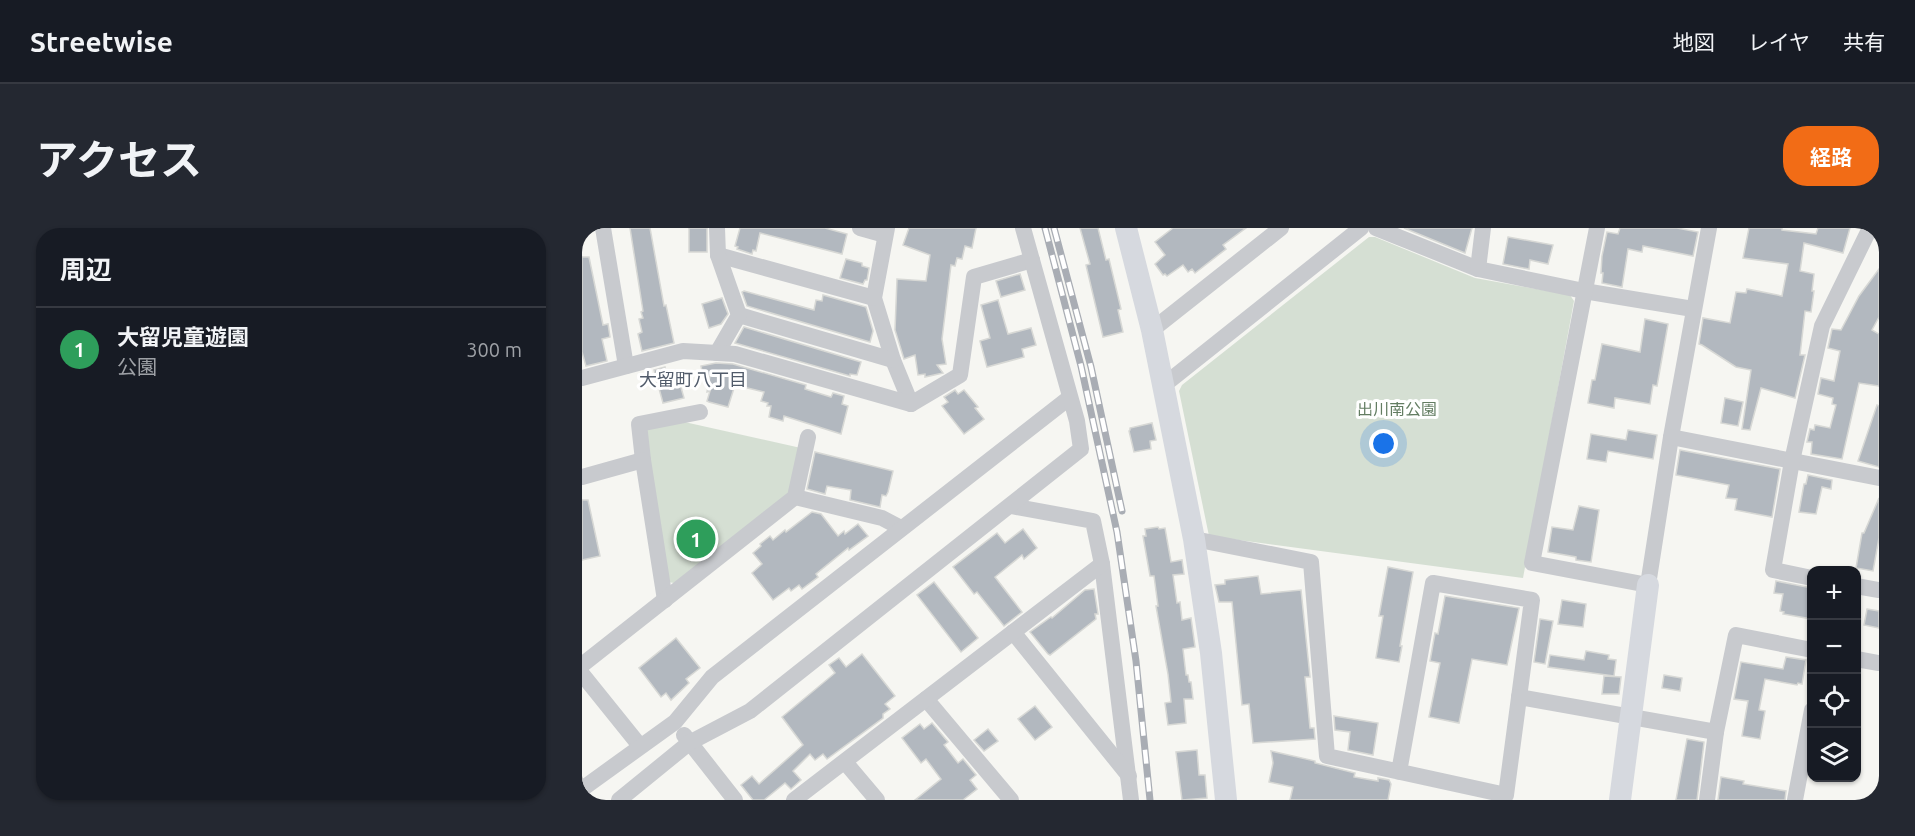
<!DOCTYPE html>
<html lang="ja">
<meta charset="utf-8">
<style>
body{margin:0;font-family:Ubuntu,"Noto Sans JP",sans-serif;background:#242831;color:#f1f3f6}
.controls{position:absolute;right:18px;bottom:18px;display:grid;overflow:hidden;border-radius:12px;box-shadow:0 2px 4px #0004}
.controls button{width:54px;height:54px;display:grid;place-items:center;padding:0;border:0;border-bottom:2px solid #363941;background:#171b24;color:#f1f3f6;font:30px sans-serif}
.you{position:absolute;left:802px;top:216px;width:21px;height:21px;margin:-15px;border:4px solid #fff;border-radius:50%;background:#1a73e8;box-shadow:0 0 0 9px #1a73e833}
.badge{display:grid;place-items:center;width:39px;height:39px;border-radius:50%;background:#f26c16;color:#fff;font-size:20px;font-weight:700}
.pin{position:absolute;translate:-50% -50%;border:3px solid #fff;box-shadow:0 2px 6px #0006}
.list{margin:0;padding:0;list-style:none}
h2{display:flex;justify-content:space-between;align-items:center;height:78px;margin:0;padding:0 24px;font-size:26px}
h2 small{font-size:20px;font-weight:400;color:#9ea1a6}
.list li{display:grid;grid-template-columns:39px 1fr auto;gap:18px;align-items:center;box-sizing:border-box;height:84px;padding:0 24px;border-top:2px solid #363941}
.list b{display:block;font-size:22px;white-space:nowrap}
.list p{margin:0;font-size:20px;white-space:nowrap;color:#9ea1a6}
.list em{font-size:20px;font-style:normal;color:#9ea1a6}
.icon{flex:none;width:33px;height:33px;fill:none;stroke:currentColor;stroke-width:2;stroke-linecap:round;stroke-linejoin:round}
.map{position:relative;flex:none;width:1297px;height:572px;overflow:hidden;border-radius:24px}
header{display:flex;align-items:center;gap:36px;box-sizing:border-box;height:84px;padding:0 30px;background:#171b24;border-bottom:2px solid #363941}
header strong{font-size:28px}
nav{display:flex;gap:33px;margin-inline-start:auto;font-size:21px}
.intro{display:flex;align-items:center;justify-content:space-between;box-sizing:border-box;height:144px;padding:0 36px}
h1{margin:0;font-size:42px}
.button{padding:15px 27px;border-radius:24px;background:#f26c16;color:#fff;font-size:21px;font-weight:700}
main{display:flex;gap:36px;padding:0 36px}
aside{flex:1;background:#171b24;border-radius:24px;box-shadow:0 2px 4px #0004}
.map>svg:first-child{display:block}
</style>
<header>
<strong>Streetwise</strong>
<nav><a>地図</a><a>レイヤ</a><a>共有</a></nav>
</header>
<div class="intro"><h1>アクセス</h1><a class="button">経路</a></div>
<main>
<aside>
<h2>周辺<small></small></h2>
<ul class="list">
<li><span class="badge" style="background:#2e9e5b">1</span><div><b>大留児童遊園</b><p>公園</p></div><em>300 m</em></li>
</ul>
</aside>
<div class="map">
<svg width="1297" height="572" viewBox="0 0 1297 572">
<rect width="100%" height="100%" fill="#f6f6f2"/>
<!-- green -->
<g fill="#d5dfd3">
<path d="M787 9H793L893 50 988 67 992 73 941 350 627 308 597 163 600 157Z"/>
<path d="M98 193 219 220 210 259 204 268 92 355 86 354 61 205 65 199Z"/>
</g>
<!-- building -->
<g fill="#b2b8bf" stroke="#d7d8d5" stroke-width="1.5">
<path d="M48 0H68L82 78 84 77 92 115 60 123 56 106 60 104 57 91 61 90 59 84 61 83Z"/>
<rect x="107" y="0" width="18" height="24"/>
<path d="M158 0H243L265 6 260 26 178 5 174 23 171 22 170 26 155 21 156 19 153 18Z"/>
<path d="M327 0H394L390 20 383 18 380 31 375 30 373 38 369 37 360 111 364 136 355 137 361 145 343 149V146L336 147 333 127 322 131 313 102 315 51 344 53 348 27 321 17Z"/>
<path d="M498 0H516L524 32 527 31 539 81 536 82 541 104 521 109 504 37 508 36Z"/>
<path d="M591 0H664L641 17 644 21 613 45 610 41 606 44 601 37 585 48 583 46 581 47 573 36 583 27 573 14Z"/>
<path d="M822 0H890L883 25Z"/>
<path d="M1038 0H1095L1116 4 1111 28 1061 18 1060 24 1046 21 1040 59 1020 55 1021 45H1019L1020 28 1025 4 1036 6Z"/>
<path d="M1167 0H1200V2L1234 6 1236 0H1268L1261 25 1222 15 1218 43 1232 46 1230 63H1232L1229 84 1223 83 1218 127H1223L1213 170 1179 160 1168 202 1160 201 1169 142 1154 139 1120 117 1117 116 1121 90 1148 95 1154 64 1164 65 1165 61 1200 68 1206 36 1161 30Z"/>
<path d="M926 9 971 17 966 36 948 32 947 41 921 36Z"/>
<path d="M0 29H7L21 97 26 96 28 109 20 111 25 133 4 138 0 124Z"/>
<path d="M264 31 280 35V38L287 40 285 52H283L281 56 258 50Z"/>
<path d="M1297 41V89L1290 102 1297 106V158L1277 155 1260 231 1229 226 1230 214H1225L1228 201 1232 202 1233 197 1248 200 1254 177 1250 176 1251 170 1236 166 1239 150 1252 153 1258 123 1246 120 1250 101 1259 102 1277 68Z"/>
<path d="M438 46 443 62 419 69 414 53Z"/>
<path d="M162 63 232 82 234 72 240 73 241 67 284 79 291 103 288 114 165 78 160 64Z"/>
<path d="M140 70 146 86 139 96 127 100 120 76Z"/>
<path d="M416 72 426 106 449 100 454 117 440 121 442 129 405 139 398 113 408 110 399 77Z"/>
<path d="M1063 91 1086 96 1075 158 1071 157 1068 176 1033 170 1032 180 1006 175 1010 152H1013L1020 116 1058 124Z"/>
<path d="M162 99 279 134 275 147 268 146V148L153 115Z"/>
<path d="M134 135 151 136 224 157 223 161 249 169 251 165 262 168 260 176 266 178 259 206 202 188 201 193 187 189 189 178H185L186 175 179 173 182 164 153 157 146 179 127 174 125 173 128 163 125 164 128 148 121 149 119 138Z"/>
<path d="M83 139 84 145 94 142 102 170 81 175 72 142Z"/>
<path d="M373 162 376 166 382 162 396 179 393 180 402 191 382 206 360 178 366 174 362 169Z"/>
<path d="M1143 170 1161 174 1156 198 1139 195Z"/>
<path d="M1295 177 1297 178V239L1276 233Z"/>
<path d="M570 195 574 212 568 213 569 221 552 224 547 203 548 202V200Z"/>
<path d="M1046 202 1075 207 1071 231 1026 223 1024 234 1005 231 1009 206 1044 212Z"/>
<path d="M1098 222 1198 241 1190 289 1153 282 1155 271 1144 270 1147 257 1094 247Z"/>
<path d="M233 224 311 243 306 264 304 268 300 267 298 279 268 272 269 262 245 258 243 266 225 261Z"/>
<path d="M1226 247 1250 252 1249 261 1240 259 1234 286 1217 284 1222 256H1224Z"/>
<path d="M1297 270V310L1291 343 1274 340 1280 305H1282Z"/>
<path d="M0 272H6L18 328 0 332Z"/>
<path d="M997 278 1017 282 1009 334 994 332V329L966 324 970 299 991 302Z"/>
<path d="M230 284 239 286 256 308 262 303 263 306 276 296 286 308 267 322 266 320 234 346 236 349 220 361 217 357 209 363 207 360 191 372 170 345 180 336 171 325 179 318 178 316 188 308 191 312 203 302 204 304Z"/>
<path d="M576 299 577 301 583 300 589 334 600 332 602 346 591 347 595 375 598 374 600 392 609 390 613 419 601 421 604 447H606L607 454H609L611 471H602L604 495 586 497 583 475 589 474 586 446 574 378H576L572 348H568L561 308H564L563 301Z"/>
<path d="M441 301 455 320 442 331 440 327 413 349 440 384 422 398 395 364 392 366 371 339 415 305 423 315Z"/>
<path d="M806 339 831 344 818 418H820L817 434 794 430 801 388H797Z"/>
<path d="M676 348 679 366 719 362 728 449H723L728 500H732L733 511 671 515 667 476 660 477 650 374H637L633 357 643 356V352Z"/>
<path d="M1194 353 1230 360V391L1201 386 1202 384 1198 383 1201 366 1192 365Z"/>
<path d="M352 354 396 410 379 424 335 367Z"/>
<path d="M512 361 516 386H513L514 391 468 427 466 426 448 404 469 389 470 390 503 362Z"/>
<path d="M863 368 937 380 925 437 890 431 877 495 847 489 858 435 848 433 853 405 856 406Z"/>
<path d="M980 372 1004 376 1001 399 976 396Z"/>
<path d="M1285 381 1297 383V400L1282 397Z"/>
<path d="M958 391 971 393 963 436 952 434Z"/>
<path d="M94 410 118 440 104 451 107 455 89 472 84 465 79 469 57 440Z"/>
<path d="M1004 423 1027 427 1026 431 1034 432 1032 448 966 439 968 427 1002 432Z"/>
<path d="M280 426 313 468 303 476 308 481 301 486V490L245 531 241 526 233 532 228 526 211 543 219 552 209 561 203 555 182 572H171L159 557 170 548 177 556 221 517 200 489 253 445 247 437 257 430 264 439Z"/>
<path d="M1204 429 1224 432 1220 456 1216 455 1215 457 1183 451 1177 482 1183 483 1178 511 1160 508 1166 473 1152 471 1159 434 1201 441Z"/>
<path d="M1082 447 1100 450 1098 463 1080 460Z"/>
<path d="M1022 448 1039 449 1037 466H1020Z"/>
<path d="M453 478 470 499 453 512 436 491Z"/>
<path d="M752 488 796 495 791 527 766 522 768 504 753 502Z"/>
<path d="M350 495 366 514 362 517 376 535 381 531 394 547 388 552 395 561 381 572H333L359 551 344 531 339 535 320 510 338 496 342 501Z"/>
<path d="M406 501 416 513 402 523 392 512Z"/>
<path d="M1105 511 1122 514 1115 572H1094Z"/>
<path d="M615 522 617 547H623L625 570 600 572 594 524Z"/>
<path d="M689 523 733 533V535L773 545 772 549 796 553V550L807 552 809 556 806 572H708L711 559 687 554 691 535Z"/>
<path d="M1139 549 1162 553 1161 556 1204 563 1203 572H1136Z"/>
</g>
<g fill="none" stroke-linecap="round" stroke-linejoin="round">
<!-- street -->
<g stroke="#c8cace" stroke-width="16">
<path d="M21 0 44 138"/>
<path d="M278 0 303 7"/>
<path d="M305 0 292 70 311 132 329 176"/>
<path d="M794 0 896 41 1002 63 1111 81"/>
<path d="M1015 0 950 335 1066 357 1089 209 1127 0"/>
<path d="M136 27 292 70"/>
<path d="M896 41 901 0"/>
<path d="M157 87 311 132"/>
<path d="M570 102 699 0"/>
<path d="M135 125 157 87 136 27 135 0"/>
<path d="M0 150 101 123 153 126 329 176 378 147 392 49 450 32"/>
<path d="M582 157 779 0"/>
<path d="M1089 209 1297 250"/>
<path d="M61 232 57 196 118 184"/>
<path d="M0 249 61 232 83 372"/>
<path d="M213 269 300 290 319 300"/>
<path d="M429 278 511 293 520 336 549 572"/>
<path d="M612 311 729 334 745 528 924 567 950 372 851 355 817 544"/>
<path d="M1230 350 1191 342 1210 233 1240 98 1288 0"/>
<path d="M1274 358 1297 362"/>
<path d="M431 404 547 548"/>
<path d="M1274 431 1297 435"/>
<path d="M0 437 213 269 226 209"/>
<path d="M0 446 58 518"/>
<path d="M937 469 1134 504"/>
<path d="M344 471 429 572"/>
<path d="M102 507 153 572"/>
<path d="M263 534 295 572"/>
<path d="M0 561 93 494 130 449 487 170"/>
<path d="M37 572 107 515 168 483 499 221 495 193 441 0"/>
<path d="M212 572 520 336"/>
<path d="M1125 572 1134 504 1154 407 1230 422"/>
<path d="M1213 572 1230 482"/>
</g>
<!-- secondary -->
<g stroke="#d6d9df" stroke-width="22">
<path d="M544 0 570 102 612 311 629 425 644 572"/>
<path d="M1038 572 1066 357"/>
</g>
<!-- rail casing -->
<g stroke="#a9adb4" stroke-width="7">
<g id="rail">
<path d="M463 0 499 138 535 304 554 433 568 572"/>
<path d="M472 0 509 139 540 283"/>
</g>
</g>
<!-- rail -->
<use href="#rail" stroke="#fff" stroke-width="4.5" stroke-dasharray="14" stroke-linecap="butt"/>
</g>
<g text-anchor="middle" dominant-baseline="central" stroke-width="6" stroke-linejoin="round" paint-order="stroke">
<!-- park labels -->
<g font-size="16" fill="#637d62" stroke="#fff">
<text x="815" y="181">出川南公園</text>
</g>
<!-- neighbourhood labels -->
<g font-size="18" fill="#515b6a" stroke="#fff">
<text x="111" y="151">大留町八丁目</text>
</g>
</g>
</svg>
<div class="controls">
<button>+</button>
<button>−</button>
<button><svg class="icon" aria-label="locate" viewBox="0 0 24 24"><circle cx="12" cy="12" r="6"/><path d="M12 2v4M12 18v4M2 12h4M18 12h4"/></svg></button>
<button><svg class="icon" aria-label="layers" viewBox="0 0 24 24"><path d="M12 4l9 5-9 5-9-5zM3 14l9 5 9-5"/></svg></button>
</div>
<div class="you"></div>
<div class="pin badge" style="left:114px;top:311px;background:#2e9e5b">1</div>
</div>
</main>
